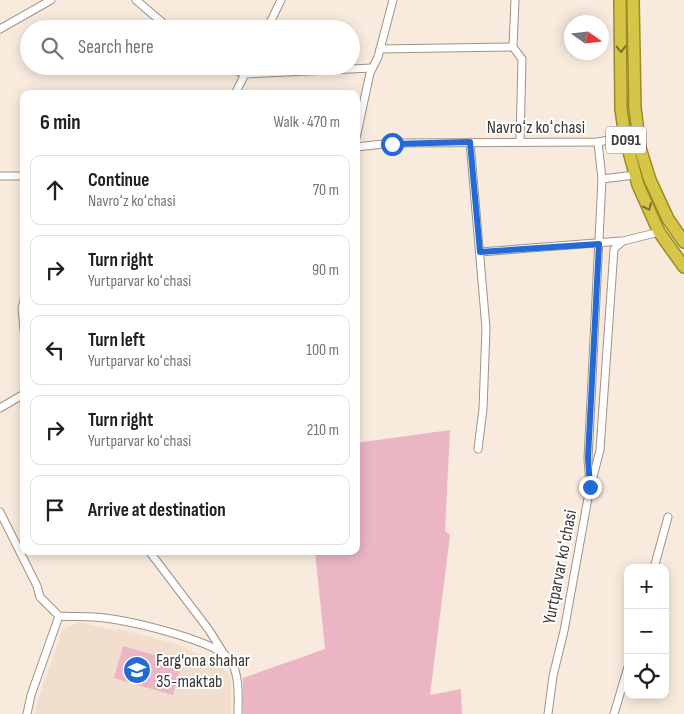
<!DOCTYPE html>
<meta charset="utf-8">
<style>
body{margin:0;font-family:"Sofia Sans Condensed",sans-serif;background:#f6f6f6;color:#202124}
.controls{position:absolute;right:15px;bottom:15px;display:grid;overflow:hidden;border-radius:10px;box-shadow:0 2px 12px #0003}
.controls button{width:45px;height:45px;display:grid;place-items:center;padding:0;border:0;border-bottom:1px solid #e0e0e0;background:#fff;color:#202124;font:25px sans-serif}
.compass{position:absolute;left:564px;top:15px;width:45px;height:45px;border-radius:50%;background:#fff;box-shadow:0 2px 12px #0003;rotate:104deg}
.stop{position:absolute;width:15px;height:15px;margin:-11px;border:4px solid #236ad6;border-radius:50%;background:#fff}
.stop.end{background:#236ad6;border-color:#fff;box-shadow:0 1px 5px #0008}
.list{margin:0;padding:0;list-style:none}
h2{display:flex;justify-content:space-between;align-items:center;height:65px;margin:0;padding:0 20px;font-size:21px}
h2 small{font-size:16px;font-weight:400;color:#757577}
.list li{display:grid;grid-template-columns:32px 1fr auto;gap:15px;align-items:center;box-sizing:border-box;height:70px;margin:0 10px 10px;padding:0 10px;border:1px solid #e0e0e0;border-radius:10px}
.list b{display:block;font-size:19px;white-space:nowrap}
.list p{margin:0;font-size:16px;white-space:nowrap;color:#757577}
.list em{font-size:16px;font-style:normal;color:#757577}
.icon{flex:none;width:28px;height:28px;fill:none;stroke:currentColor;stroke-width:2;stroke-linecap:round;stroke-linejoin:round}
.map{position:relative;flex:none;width:684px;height:714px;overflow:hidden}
.search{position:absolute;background:#fff;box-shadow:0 2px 12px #0003;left:20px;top:20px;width:340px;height:55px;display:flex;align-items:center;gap:12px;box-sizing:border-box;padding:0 18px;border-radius:28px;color:#757577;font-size:19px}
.panel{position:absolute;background:#fff;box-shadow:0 2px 12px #0003;left:20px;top:90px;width:340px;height:465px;border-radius:10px}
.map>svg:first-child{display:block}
</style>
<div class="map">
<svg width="684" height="714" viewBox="0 0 684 714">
<rect width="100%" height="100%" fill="#f8ebde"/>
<!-- built -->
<path fill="#f1decc" d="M80 622 116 631 119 629 177 644 220 665 231 676V714H35L36 705 63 629Z"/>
<!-- green -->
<g fill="#ebb5c4">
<path d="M450 430 445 531 450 535 430 695 461 689 462 714H243V678L325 649 315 551H356V443Z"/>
<path d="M123 646 182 663 173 695 114 678Z"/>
</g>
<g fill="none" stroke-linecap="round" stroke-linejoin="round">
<!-- minor casing -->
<g stroke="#9f9387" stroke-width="9">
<g id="minor">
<path d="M136 0 170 29"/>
<path d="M515 0 513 47 522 59 520 141"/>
<path d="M0 29 51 0"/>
<path d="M267 29 281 0"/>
<path d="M380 49 513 47"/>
<path d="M223 66 245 74 372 68"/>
<path d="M235 94 249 66"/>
<path d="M356 138 370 73 378 57 393 0"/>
<path d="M470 142 486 328 483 409 478 449"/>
<path d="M356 147 392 143 598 142 625 137"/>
<path d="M0 176H24"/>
<path d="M602 179 635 175"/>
<path d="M480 252 621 241"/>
<path d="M24 301 22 308 24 330"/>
<path d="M0 408 24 394"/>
<path d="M592 481 600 450 614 249 623 241 659 232"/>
<path d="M0 512 37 586 40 597 59 616C74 617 90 616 105 618 130 621 219 641 231 661 240 677 238 697 238 714"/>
<path d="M149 551 209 630 224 654"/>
<path d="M654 568 668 517"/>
<path d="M27 714 31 695 59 616"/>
<path d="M548 714 553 676 564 631 590 487 588 459 602 179 598 142"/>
<path d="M614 714 628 667"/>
</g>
</g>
<!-- trunk casing -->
<g stroke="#9a8b24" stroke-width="14">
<g id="trunk">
<path d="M620 0 621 109 625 137 638 185 659 232 684 267"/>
<path d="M633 0 635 108 640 148 650 180 668 219 684 242"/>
</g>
</g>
<!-- minor -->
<use href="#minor" stroke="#fff" stroke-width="7"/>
<!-- trunk -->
<use href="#trunk" stroke="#d6c648" stroke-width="11"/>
</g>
<!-- one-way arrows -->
<defs><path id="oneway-chevron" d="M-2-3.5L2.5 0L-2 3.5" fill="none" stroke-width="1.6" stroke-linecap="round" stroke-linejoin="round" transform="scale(1.25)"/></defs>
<g stroke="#7b713c">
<use href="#oneway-chevron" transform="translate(621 49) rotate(89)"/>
<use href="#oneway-chevron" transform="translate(648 207) rotate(66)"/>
</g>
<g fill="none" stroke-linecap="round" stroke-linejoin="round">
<!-- route -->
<path stroke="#236ad6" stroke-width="6" d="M392 144 470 142 480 252 599 244 588 458 590 487"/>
</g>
<!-- icons -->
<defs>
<g id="school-disc" transform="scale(1.4375)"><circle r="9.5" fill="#236ad6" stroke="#fff"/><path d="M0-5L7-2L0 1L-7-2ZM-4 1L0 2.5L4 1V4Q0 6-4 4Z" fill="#fff"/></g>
</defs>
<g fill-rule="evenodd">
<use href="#school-disc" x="137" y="670"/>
</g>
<g text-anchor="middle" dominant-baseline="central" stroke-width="4" stroke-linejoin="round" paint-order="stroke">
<!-- shield labels -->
<rect fill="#fff" stroke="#787471" stroke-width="1" x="606" y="126.5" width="40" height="27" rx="4"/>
<g font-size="16" font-weight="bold" fill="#3e3934">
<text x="626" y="140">D091</text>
</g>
<!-- street labels -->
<g font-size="18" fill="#3e3934" stroke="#fff">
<text x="536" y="127">Navroʻz koʻchasi</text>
<text transform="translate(560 567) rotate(-79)">Yurtparvar koʻchasi</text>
</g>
<!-- poi labels -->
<g font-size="18" fill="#3e3934" stroke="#fff" text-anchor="start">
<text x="156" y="660">Farg'ona shahar<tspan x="156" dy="21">35-maktab</tspan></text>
</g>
</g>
</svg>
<div class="controls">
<button>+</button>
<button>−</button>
<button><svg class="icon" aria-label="locate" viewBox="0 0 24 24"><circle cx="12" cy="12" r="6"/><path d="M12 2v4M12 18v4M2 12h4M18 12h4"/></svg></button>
</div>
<svg class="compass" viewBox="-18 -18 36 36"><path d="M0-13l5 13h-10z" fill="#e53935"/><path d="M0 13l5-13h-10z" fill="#757577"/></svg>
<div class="stop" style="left:392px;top:144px"></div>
<div class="stop end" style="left:590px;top:487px"></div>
<div class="search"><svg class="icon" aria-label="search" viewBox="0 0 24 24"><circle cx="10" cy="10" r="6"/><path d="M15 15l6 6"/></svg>Search here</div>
<section class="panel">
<h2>6 min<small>Walk · 470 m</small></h2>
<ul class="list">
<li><svg class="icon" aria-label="ahead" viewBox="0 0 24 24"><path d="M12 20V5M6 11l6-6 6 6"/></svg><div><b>Continue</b><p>Navroʻz koʻchasi</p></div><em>70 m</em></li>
<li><svg class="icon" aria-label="right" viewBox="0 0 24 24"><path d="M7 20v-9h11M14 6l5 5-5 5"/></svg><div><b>Turn right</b><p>Yurtparvar koʻchasi</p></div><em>90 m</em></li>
<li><svg class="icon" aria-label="left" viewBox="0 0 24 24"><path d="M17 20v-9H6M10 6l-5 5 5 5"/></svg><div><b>Turn left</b><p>Yurtparvar koʻchasi</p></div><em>100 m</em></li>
<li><svg class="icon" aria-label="right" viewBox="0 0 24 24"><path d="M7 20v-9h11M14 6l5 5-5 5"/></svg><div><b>Turn right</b><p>Yurtparvar koʻchasi</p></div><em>210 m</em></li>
<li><svg class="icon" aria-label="arrive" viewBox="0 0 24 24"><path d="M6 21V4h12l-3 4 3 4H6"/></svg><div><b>Arrive at destination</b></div></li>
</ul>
</section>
</div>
